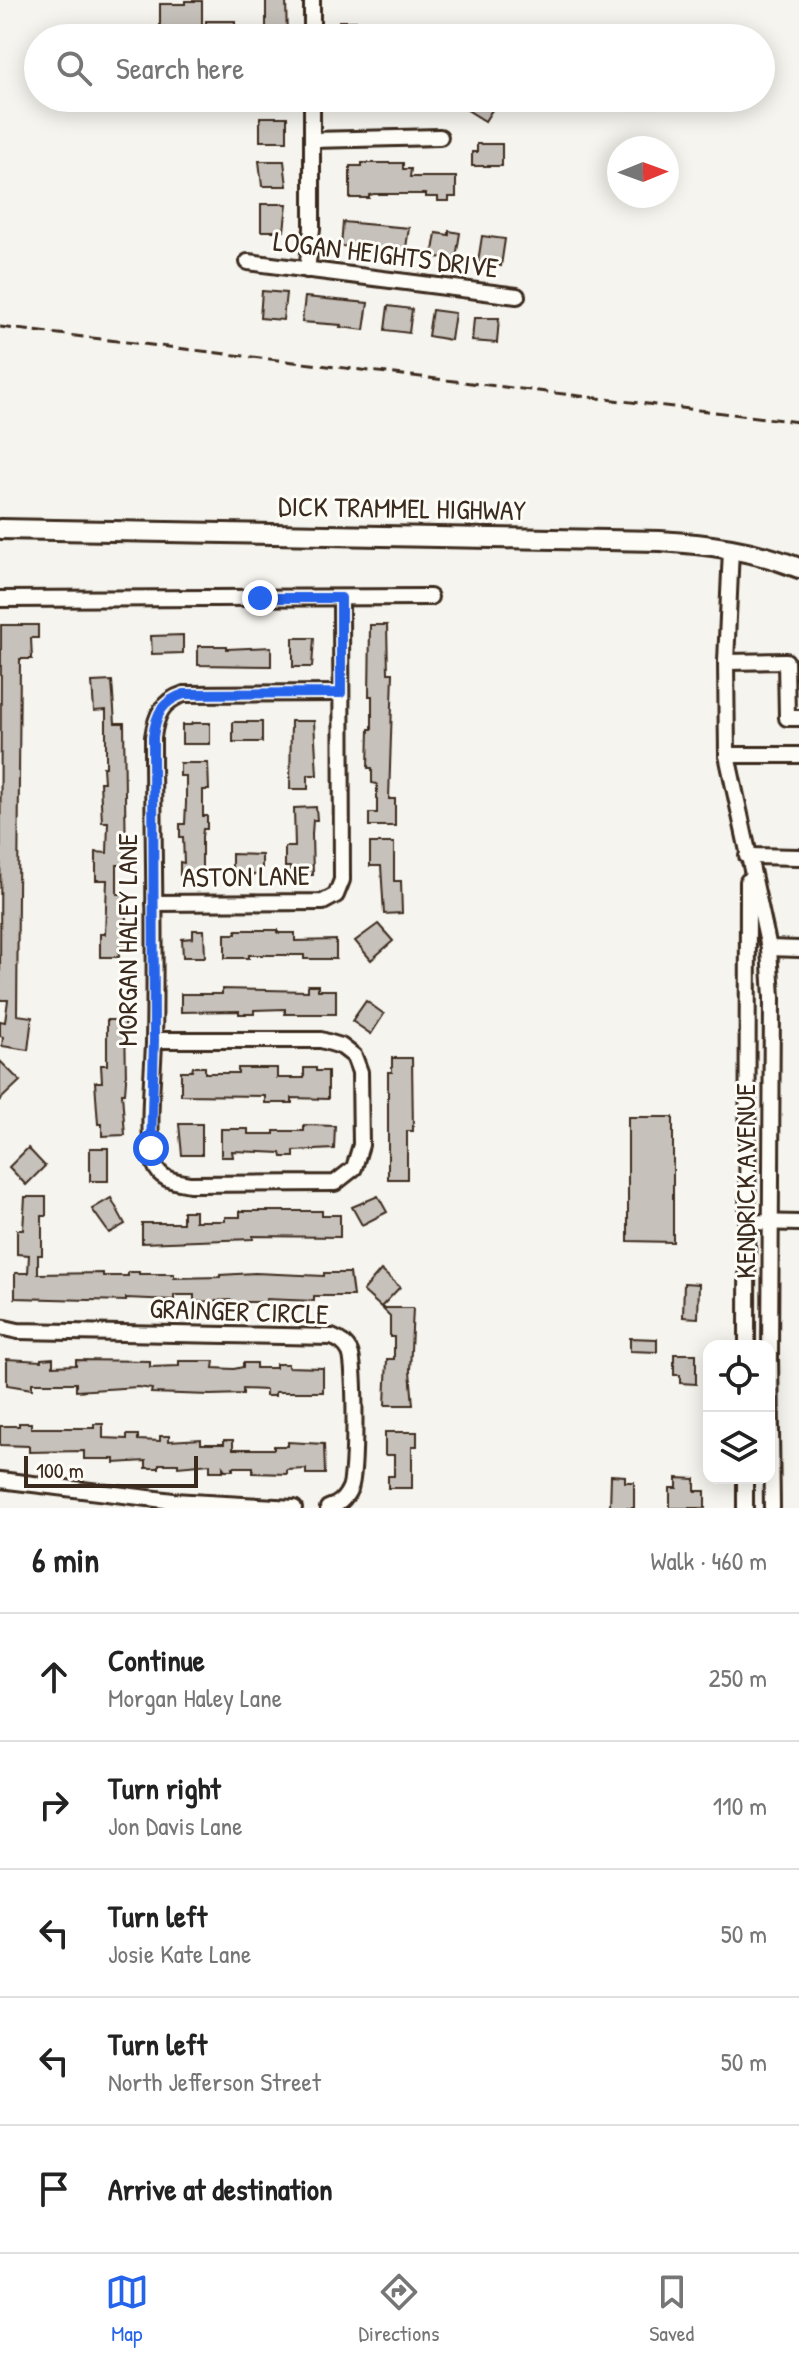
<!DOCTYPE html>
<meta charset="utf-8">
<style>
body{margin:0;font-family:"Patrick Hand",sans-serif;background:#f6f6f6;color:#222}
.controls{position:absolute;right:24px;bottom:24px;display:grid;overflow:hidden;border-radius:16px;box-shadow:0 4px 20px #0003}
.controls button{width:72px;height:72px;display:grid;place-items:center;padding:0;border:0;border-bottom:2px solid #e0e0e0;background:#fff;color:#222;font:40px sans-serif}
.compass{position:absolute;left:607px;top:136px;width:72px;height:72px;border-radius:50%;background:#fff;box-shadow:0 4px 20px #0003;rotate:89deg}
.scale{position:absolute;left:24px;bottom:20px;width:174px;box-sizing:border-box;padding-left:8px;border:4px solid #3b2a1e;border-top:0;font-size:22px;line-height:28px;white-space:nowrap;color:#3b2a1e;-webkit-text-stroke:6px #fdfcf7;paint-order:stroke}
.stop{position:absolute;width:24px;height:24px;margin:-18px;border:6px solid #2563eb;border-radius:50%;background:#fff}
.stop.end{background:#2563eb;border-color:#fff;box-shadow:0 2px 8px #0008}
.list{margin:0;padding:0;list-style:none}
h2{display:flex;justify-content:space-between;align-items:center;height:104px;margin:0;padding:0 32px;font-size:34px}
h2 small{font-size:26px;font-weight:400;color:#767676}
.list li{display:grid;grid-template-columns:52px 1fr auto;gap:24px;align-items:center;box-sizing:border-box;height:128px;padding:0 32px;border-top:2px solid #e0e0e0}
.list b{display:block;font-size:30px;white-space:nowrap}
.list p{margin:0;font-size:26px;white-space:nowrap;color:#767676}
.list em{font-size:26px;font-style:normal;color:#767676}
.icon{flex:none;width:44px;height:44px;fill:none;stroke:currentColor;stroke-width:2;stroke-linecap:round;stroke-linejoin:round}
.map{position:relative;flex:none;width:799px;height:1508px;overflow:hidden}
.search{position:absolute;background:#fff;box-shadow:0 4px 20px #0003;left:24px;right:24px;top:24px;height:88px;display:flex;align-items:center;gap:20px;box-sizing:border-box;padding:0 28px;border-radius:44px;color:#767676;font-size:30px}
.sheet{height:744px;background:#fff}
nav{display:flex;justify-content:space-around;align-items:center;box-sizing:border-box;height:112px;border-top:2px solid #e0e0e0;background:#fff;font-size:22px;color:#767676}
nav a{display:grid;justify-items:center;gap:4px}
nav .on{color:#2563eb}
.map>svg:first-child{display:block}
</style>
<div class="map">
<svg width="799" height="1508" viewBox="0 0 799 1508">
<rect width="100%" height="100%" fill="#f5f4ee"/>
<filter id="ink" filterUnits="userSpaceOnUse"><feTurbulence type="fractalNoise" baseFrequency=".0125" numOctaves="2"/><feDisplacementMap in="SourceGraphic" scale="16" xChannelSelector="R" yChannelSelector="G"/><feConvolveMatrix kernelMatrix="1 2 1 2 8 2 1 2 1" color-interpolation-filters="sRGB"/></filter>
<g filter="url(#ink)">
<!-- building -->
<g fill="#c7c1bb" stroke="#3b2a1e" stroke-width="2">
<path d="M266 0H286L287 38H266Z"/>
<path d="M185 1H202V30H160V4H185Z"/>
<rect x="206" y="21" width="29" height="17"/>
<path d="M339 21H363L362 38H339Z"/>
<path d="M467 98H491L497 102 485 121 461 106Z"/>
<rect x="260" y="117" width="27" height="24"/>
<path d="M477 144H502V166H472V152H477Z"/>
<path d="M259 161H284L287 186H262Z"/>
<path d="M362 163H403V169H411L410 177H456V197H449V201H438V197H426V194H374L369 195V198H350V166H362Z"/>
<path d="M261 204H287L284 231H261Z"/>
<path d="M343 222 409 228 405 254 382 252 383 249 341 246Z"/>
<path d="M449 231 460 233 456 258 432 257 436 233 449 235Z"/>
<path d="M482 236 505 239 501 266 478 262Z"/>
<path d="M262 291 286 293 283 320 260 318Z"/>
<path d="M305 297 368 303 364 330 340 327 341 325 302 322Z"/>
<path d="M388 306 412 309 409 333 385 330Z"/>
<path d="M432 310 455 313 451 340 428 336Z"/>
<path d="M474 318H499L497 343 472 341Z"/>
<path d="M1 625H38V638H31L32 659H20L17 1015 32 1017 28 1050 2 1046 3 1037 0 1036V1021L5 1022 8 1000H0Z"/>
<path d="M370 625H387L388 673H393L389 799H395V826H369V813H377V784L372 783V768H368L369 729H372V696H369Z"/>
<path d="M183 635V653L152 654 151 636Z"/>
<path d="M293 638H314L312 667H293Z"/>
<path d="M198 646H227V649L271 647V666L198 665Z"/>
<path d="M112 681 115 723H124L126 865H117V894H125L127 946H119V957H100V934H105L107 880H96V852L107 853 108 822H102L100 782H104L103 767H106V710L94 711 92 682Z"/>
<path d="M291 721H314L317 775H308V789H290Z"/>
<rect x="233" y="722" width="29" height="20"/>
<path d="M192 723H210V744H182V725H191Z"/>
<path d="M180 763H208L209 790H203V816H207V829H203L202 837V875H180V862L184 863 183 837H180V824H185L186 803V776H180Z"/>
<path d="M316 807 317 820H313L312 834 313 875H291L290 867H285V847H295L294 808Z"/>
<path d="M370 843H394V881H401L402 913 384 914 381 866H370Z"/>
<path d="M232 854 262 855V875L232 874Z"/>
<path d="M378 924 393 941 371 960 355 941Z"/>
<path d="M193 930H204L205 957H183L182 939 193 938Z"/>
<path d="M236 930H278V933H295V941L336 940V959H304V955H249V958H225V934H236Z"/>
<path d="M308 985H318V990H336V1014H285V1009L254 1010V1014H239V1011L181 1012V994H222V989L308 991Z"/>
<path d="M366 1001 384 1014 371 1034 352 1021Z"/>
<path d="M107 1020H125L126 1080 125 1093H122L125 1135 102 1136V1124H98L95 1082H102L101 1065H107Z"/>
<path d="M392 1058H412L413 1131H407V1179H388V1072H392Z"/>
<path d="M0 1061 20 1081 0 1100Z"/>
<path d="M193 1067H205V1073H238V1068H277V1078H304V1068H316V1071H328V1099L292 1098V1103H265V1096L181 1095V1071H192Z"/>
<path d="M628 1117H673V1242L628 1241Z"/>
<path d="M179 1124H202V1155H182Z"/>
<path d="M304 1125 335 1126 334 1149 294 1151V1157H282L281 1153 260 1152 232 1151 233 1157H221V1129H248V1134H274V1131H304Z"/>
<path d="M28 1148 45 1166 26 1185 9 1167Z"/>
<rect x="90" y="1148" width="18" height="33"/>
<path d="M378 1196 387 1212 362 1225 352 1207Z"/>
<path d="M25 1197H46V1216H42V1255H38V1274L103 1273V1276H128V1272H139V1274H174V1278L220 1277V1275L255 1273 324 1276V1273H350L353 1296H314V1301L266 1299V1302H232V1300L194 1302V1295H174V1300L126 1298V1301L15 1298V1273H28L29 1255 17 1254V1230H23Z"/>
<path d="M111 1198 125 1224 109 1233 92 1209Z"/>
<path d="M183 1211H195V1221H225V1217H240V1211H322V1215H340V1237L253 1236V1239L142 1243V1223H183Z"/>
<path d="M381 1270 400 1287 381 1307 363 1291Z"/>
<path d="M684 1283 699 1284 698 1318 683 1317Z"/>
<path d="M382 1308H413L410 1371 413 1405H385L387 1359H394V1337H390V1316Z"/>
<path d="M630 1338 657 1339V1352L630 1351Z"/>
<path d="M674 1354H696V1384L680 1383V1375H674Z"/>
<path d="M53 1358V1366L76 1365V1360L150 1361V1367L179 1366V1361H214L213 1368 234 1369 243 1367V1363H256V1368H276V1364H288V1367L323 1368V1392H275V1396H266V1390L243 1389V1394L210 1395 151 1393 152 1389 138 1387 76 1391V1383H32V1389L7 1385V1359L41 1361V1359Z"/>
<path d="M19 1423H31V1428H94V1424H103V1438L127 1439V1435H138V1440L160 1441V1436H169V1441L201 1439V1444H224V1440H233V1449H274V1446H288V1442L324 1444 325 1474H306V1469L287 1470V1474L253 1473V1467H233V1470H225L223 1467V1471H210V1464L178 1467V1464H159V1468H146V1461L115 1463V1459H84V1451L29 1452V1446L0 1445V1426H19Z"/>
<path d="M385 1432H417V1446H412V1488H388V1476H394V1455H385Z"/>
<path d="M611 1475 625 1476V1482H634V1508H610Z"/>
<path d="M677 1478 695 1479V1491H705V1508H670V1488H677Z"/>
</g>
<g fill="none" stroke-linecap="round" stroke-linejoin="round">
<!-- minor casing -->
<g stroke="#3b2a1e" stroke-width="20">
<g id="minor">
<path d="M312 0V38"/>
<path d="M312 140 440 137"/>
<path d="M248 262 517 296"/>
<path d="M307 270 312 229V98"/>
<path d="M731 549 726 662 727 755 769 948 772 998 770 1356 772 1508"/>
<path d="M0 599 430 597"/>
<path d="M726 662 786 661 787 718H799"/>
<path d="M727 755H799"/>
<path d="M747 856 799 857"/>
<path d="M154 903 323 902 336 895 342 880 341 598"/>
<path d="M769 948 799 949"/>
<path d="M154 1040H321L341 1046 354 1056 360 1072 361 1145 354 1168 335 1183 190 1184C176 1181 161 1181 155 1165 146 1141 153 1072 154 1043 156 941 153 839 153 737 156 715 162 701 184 694L341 693"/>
<path d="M748 1222 799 1223"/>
<path d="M0 1327 18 1331 332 1337C340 1340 346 1344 350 1352 356 1365 356 1474 350 1488 345 1499 339 1505 328 1508"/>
<path d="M747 1346 748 881"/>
<path d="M0 1480 173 1501 294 1508"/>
<path d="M745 1508V1478"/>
</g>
</g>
<!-- major casing -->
<g stroke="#3b2a1e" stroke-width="24">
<path id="major" d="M0 529 660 541C708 544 754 550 799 568"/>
</g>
<!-- minor -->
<use href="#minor" stroke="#fdfcf7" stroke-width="14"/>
<!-- major -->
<use href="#major" stroke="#fdfcf7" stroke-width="18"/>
<!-- rail -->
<path stroke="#3b2a1e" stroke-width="3" stroke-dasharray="12 6" stroke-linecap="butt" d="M0 327 799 422"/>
</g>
</g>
<g fill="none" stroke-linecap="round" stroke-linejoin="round" filter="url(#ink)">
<!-- route -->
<path stroke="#2563eb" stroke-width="10" d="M151 1148 154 1040 153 737C156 714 162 701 184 694L341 693V598H260"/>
</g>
<g text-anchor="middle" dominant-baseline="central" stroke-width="6" stroke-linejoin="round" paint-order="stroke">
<!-- street labels -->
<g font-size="28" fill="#3b2a1e" stroke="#fdfcf7">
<text transform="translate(386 254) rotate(7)">LOGAN HEIGHTS DRIVE</text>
<text transform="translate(402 508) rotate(1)">DICK TRAMMEL HIGHWAY</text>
<text transform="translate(246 876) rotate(-1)">ASTON LANE</text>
<text transform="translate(127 940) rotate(-90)">MORGAN HALEY LANE</text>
<text transform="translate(745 1181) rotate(-90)">KENDRICK AVENUE</text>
<text transform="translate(239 1311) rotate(2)">GRAINGER CIRCLE</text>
</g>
</g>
</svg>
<div class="controls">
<button><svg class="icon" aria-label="locate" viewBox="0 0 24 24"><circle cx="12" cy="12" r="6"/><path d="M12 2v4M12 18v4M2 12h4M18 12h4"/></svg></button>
<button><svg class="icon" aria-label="layers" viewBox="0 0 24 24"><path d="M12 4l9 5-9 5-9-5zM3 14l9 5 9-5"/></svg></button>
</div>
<svg class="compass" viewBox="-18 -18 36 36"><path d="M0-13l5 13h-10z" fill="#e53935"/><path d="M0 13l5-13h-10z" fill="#767676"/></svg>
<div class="scale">100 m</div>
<div class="stop" style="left:151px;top:1148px"></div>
<div class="stop end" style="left:260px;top:598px"></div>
<div class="search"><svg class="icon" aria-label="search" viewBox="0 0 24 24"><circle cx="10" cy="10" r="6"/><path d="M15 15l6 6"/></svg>Search here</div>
</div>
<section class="sheet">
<h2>6 min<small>Walk · 460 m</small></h2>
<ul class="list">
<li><svg class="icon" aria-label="ahead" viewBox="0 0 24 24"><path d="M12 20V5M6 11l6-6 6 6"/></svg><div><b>Continue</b><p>Morgan Haley Lane</p></div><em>250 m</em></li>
<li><svg class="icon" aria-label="right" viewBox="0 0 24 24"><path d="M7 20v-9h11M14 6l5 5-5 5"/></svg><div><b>Turn right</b><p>Jon Davis Lane</p></div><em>110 m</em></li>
<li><svg class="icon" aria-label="left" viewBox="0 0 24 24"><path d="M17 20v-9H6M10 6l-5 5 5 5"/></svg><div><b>Turn left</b><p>Josie Kate Lane</p></div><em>50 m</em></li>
<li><svg class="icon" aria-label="left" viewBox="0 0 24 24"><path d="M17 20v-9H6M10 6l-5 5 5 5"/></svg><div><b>Turn left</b><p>North Jefferson Street</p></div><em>50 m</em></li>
<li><svg class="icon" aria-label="arrive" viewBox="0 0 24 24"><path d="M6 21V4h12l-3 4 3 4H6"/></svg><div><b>Arrive at destination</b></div></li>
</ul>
</section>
<nav>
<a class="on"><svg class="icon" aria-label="map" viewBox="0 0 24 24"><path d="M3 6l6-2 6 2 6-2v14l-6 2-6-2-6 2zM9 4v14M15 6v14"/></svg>Map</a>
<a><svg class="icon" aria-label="directions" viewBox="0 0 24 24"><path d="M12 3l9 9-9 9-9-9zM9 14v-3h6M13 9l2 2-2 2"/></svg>Directions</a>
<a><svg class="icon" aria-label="saved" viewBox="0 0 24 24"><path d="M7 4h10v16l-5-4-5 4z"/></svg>Saved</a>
</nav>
